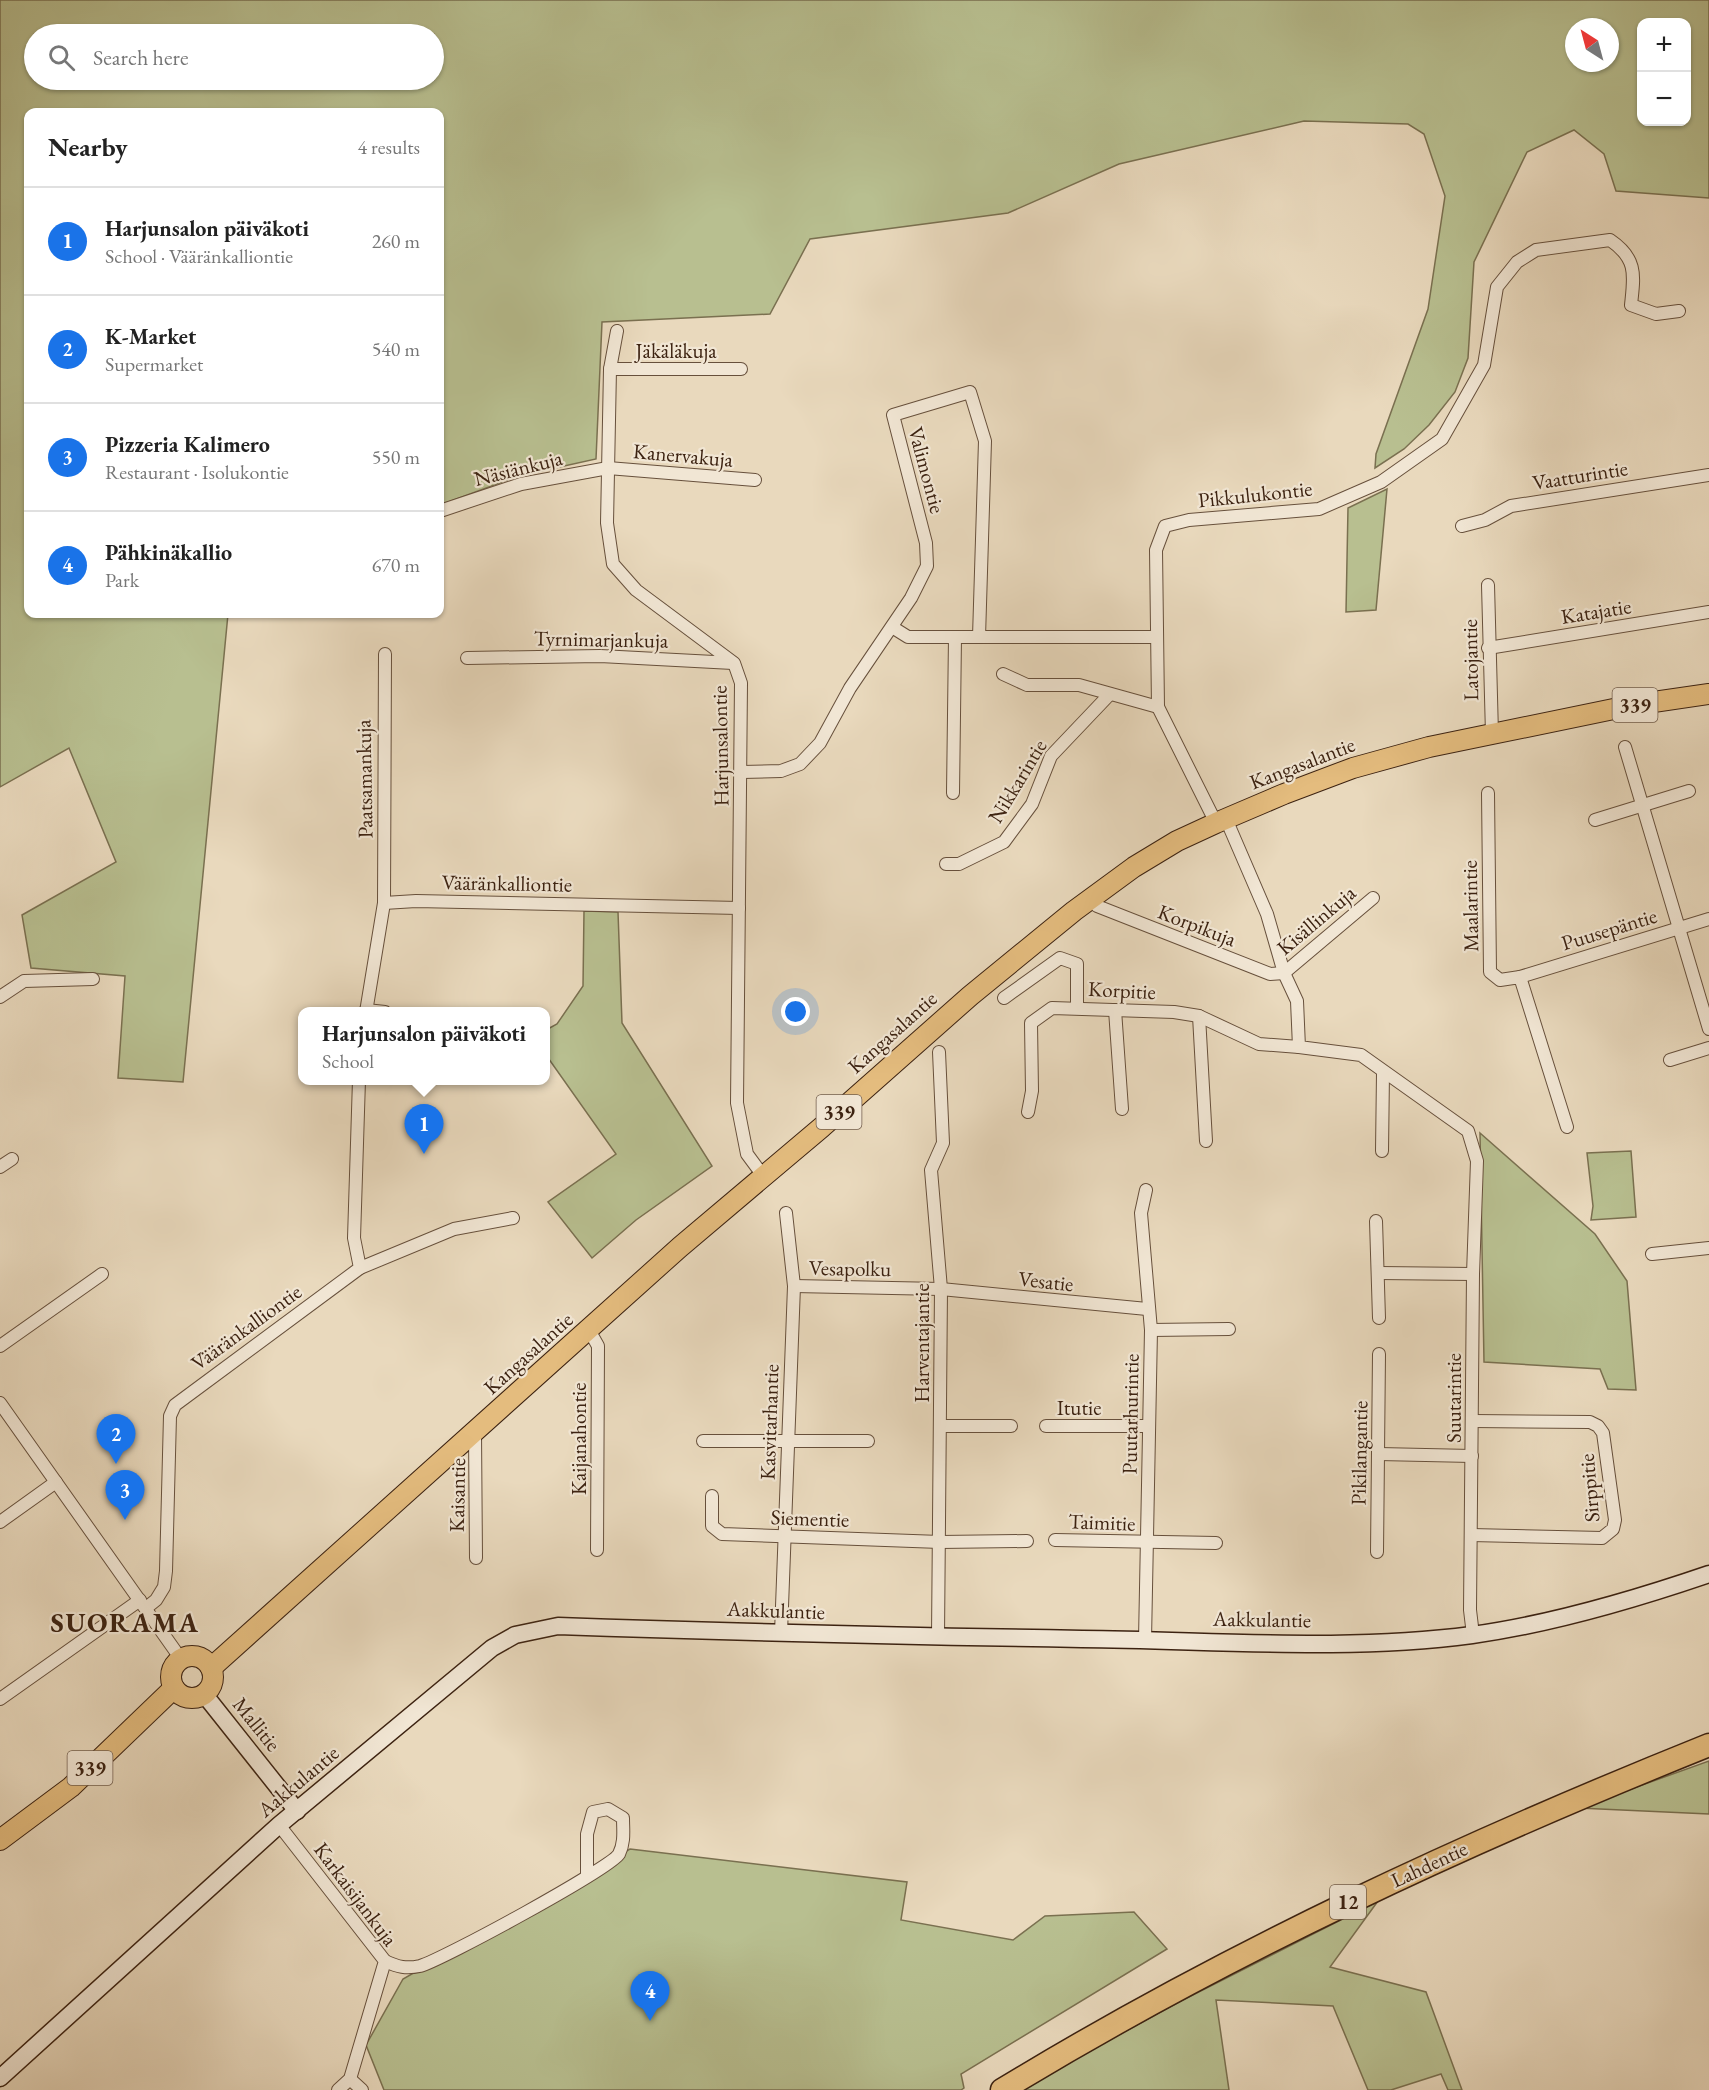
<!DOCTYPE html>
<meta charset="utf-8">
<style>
body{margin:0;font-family:"EB Garamond",serif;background:#f2f2f2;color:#222}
.controls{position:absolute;right:18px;top:18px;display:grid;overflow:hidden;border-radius:12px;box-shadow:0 2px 4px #0004}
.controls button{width:54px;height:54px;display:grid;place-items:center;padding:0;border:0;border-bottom:2px solid #e0e0e0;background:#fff;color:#222;font:30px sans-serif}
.compass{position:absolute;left:1565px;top:18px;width:54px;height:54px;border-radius:50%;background:#fff;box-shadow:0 2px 4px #0004;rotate:324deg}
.you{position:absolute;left:796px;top:1012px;width:21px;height:21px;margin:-15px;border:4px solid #fff;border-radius:50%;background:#1a73e8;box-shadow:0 0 0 9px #1a73e833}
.badge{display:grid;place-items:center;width:39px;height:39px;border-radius:50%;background:#1a73e8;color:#fff;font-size:20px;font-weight:700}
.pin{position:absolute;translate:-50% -50px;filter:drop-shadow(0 2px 3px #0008)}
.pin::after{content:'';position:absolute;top:32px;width:21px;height:18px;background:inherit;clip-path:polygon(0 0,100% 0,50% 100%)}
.popup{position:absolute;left:298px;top:1007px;width:252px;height:78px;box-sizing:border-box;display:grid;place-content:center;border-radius:12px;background:#fff;filter:drop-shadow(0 2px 4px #0005);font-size:20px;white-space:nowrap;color:#767676}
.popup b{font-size:22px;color:#222}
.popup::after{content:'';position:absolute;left:50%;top:100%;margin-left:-12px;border:12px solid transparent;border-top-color:#fff}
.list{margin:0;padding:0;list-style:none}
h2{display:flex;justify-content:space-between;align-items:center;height:78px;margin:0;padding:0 24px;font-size:26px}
h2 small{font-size:20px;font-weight:400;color:#767676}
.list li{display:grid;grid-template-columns:39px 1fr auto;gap:18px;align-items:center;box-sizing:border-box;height:108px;padding:0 24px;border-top:2px solid #e0e0e0}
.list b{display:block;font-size:22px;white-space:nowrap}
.list p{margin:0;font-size:20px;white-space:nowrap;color:#767676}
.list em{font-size:20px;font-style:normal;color:#767676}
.icon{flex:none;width:33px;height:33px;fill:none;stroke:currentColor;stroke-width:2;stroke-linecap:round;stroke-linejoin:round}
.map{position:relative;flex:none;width:1709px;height:2090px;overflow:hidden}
.search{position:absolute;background:#fff;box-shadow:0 2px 4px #0004;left:24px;top:24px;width:420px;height:66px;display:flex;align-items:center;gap:15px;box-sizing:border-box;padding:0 21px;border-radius:33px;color:#767676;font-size:22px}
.panel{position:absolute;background:#fff;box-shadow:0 2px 4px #0004;left:24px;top:108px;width:420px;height:510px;border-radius:12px}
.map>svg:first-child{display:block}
</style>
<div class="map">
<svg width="1709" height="2090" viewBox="0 0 1709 2090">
<rect width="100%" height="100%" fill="#e9d9bd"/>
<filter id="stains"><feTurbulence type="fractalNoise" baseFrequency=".00333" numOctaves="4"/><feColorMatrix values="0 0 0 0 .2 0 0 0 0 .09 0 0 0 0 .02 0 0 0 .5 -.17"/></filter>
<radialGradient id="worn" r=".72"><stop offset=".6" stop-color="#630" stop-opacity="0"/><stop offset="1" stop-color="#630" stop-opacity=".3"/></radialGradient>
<!-- green -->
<g fill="#b8bf90" stroke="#7a7050" stroke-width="1.5" fill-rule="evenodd">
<path d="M0 0H1709V198L1616 191 1604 154 1574 130 1527 152 1474 262 1468 358 1455 392 1429 425 1404 449 1375 468 1376 454 1428 309 1445 196 1424 134 1408 124 1304 121 1119 164 1008 213 810 239 770 314 602 322 596 459 519 476 440 505V112H28V614H228L183 1082 118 1078 125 976 31 968 22 915 116 862 69 748 0 787ZM1642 22H1686V122H1642ZM1574 27H1610V63H1574ZM34 34H434V80H34Z"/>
<path d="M1387 489 1376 610 1346 612 1348 508Z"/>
<path d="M584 911 618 912 622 1023 712 1166 636 1220 592 1258 548 1202 616 1154 546 1055V1030L557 1024 583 986Z"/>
<path d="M1480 1133 1595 1234 1627 1281 1636 1390 1608 1389 1600 1369 1484 1362Z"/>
<path d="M1631 1151 1636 1217 1591 1220 1593 1206 1587 1153Z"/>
<path d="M1709 1761V1814L1578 1808Z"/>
<path d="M630 1849 907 1882 901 1920 1013 1940 1045 1916 1134 1912 1167 1949 961 2074 964 2088 961 2090H384L366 2045 403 1979Z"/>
<path d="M1378 1901 1330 1967 1426 1992 1462 2090H1448L1441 2074 1391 2090H1368L1333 2006 1216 2000 1229 2090H1018L1177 2003Z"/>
</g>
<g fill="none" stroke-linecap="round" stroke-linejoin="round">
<!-- street casing -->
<g stroke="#67503c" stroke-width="14">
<g id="street">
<path d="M617 331 610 369 607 523 613 564 636 590 734 663 741 683 737 1103 747 1154 764 1177"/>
<path d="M610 369H741"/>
<path d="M440 511 521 484 608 468 755 480"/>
<path d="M1462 526 1485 520 1511 506 1709 475"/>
<path d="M1488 585 1492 734"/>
<path d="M892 627 908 637H1157"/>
<path d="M1488 648 1709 612"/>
<path d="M467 658 600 656 733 663"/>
<path d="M1003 674 1027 685H1079L1158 707"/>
<path d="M1625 747 1709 1029"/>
<path d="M742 772 781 771 800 764 820 743 850 688 911 598 927 566 926 543 893 415 970 392 985 441 979 637"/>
<path d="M953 793 955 637"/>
<path d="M1488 793 1490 972 1500 980 1520 977 1567 1127"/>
<path d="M1226 819 1267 914 1284 973 1297 1001 1299 1047 1361 1055 1468 1131 1477 1161 1473 1274 1470 1610 1473 1635"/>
<path d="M1595 820 1689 791"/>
<path d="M1216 823 1158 707 1156 550 1165 526 1189 520 1319 509 1381 482 1442 439 1484 365 1497 287 1517 262 1536 250 1610 240C1638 259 1634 276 1631 305L1656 314 1679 311"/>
<path d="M946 864H959L1004 842 1032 804 1051 756 1109 695"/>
<path d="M384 903 416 901 739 908"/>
<path d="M1097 906 1270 974 1284 973 1373 898"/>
<path d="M1520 977 1709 919"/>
<path d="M0 997 24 981 93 979"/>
<path d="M1004 998 1060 958 1077 964V1007"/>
<path d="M366 1010 385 1012"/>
<path d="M1115 1010 1122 1109"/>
<path d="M366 1012 384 903 385 654"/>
<path d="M1199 1016 1206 1141"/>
<path d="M1670 1060 1709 1048"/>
<path d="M1028 1112 1032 1091 1031 1023 1052 1008 1174 1012 1199 1016 1259 1044 1299 1047"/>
<path d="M1382 1151 1383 1073"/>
<path d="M0 1167 12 1159"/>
<path d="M1376 1221 1379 1318"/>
<path d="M1652 1254 1709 1248"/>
<path d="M360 1268 454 1229 513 1218"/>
<path d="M1379 1273 1473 1274"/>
<path d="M794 1286 941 1289 1147 1309"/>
<path d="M589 1330 598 1346 597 1550"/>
<path d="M1151 1330 1229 1329"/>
<path d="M0 1346 102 1274"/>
<path d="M0 1403 181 1659"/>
<path d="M941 1426H1011"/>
<path d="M1046 1426H1148"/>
<path d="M475 1433 476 1558"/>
<path d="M703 1441H868"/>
<path d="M1379 1454 1472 1456"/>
<path d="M712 1496V1526L722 1534 940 1542 1027 1541"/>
<path d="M0 1522 56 1482"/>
<path d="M1471 1535 1602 1538 1613 1529 1615 1520 1603 1433 1598 1426 1590 1422 1473 1421"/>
<path d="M1055 1540 1216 1543"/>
<path d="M1377 1552 1379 1354"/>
<path d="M146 1608 156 1600 164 1587 166 1571 170 1416 175 1405 360 1268 354 1238 359 1080"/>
<path d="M781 1633 794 1286 786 1213"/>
<path d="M938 1637 941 1289 931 1170 943 1143 939 1052"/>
<path d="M1145 1640 1151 1330 1141 1213 1146 1190"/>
<path d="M0 1699 140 1600"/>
<path d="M279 1825 385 1961 350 2079 338 2090"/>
<path d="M385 1961C398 1967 406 1969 420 1966 442 1960 611 1868 619 1854 625 1842 623 1830 623 1818L608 1809 593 1812 587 1834V1874"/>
<path d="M350 2079 362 2090"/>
</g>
</g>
<!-- secondary casing -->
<g stroke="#3c2211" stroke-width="19">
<g id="secondary">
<path d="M204 1694 297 1811"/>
<path d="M0 2078 279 1825 492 1648 515 1635 558 1626C733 1632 908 1636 1082 1639 1211 1640 1344 1652 1472 1635 1552 1624 1633 1600 1709 1574"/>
</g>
</g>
<!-- primary casing -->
<g stroke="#3c2211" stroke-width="22">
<g id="primary">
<circle cx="192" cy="1677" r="21"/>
<path d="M211 1668 680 1247 822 1127 970 996 1074 911 1134 867 1177 841 1216 823 1284 794 1353 768 1429 747 1492 734 1633 705 1709 694"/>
<path d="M0 1840 71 1787 174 1688"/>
</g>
</g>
<!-- highway casing -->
<g stroke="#3c2211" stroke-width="25">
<path id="highway" d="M1002 2090C1227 1953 1465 1843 1709 1745"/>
</g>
<!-- street -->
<use href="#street" stroke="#f1e6d4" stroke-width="12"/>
<!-- secondary -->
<use href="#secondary" stroke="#f1e6d4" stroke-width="16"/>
<!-- primary -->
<use href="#primary" stroke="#e4bc7e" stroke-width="20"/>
<!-- highway -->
<use href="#highway" stroke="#e4bc7e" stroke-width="22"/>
</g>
<g text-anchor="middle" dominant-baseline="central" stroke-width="4.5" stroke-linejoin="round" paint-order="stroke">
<!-- shield labels -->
<g fill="#f1e6d4" stroke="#725d4c" stroke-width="1.5">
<rect x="1612.5" y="688" width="45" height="34" rx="4.5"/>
<rect x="816.5" y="1095" width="45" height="34" rx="4.5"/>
<rect x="67.5" y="1751" width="45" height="34" rx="4.5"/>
<rect x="1330" y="1885" width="36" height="34" rx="4.5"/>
</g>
<g font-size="20" font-weight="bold" fill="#3c2211">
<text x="1635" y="705">339</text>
<text x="839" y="1112">339</text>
<text x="90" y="1768">339</text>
<text x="1348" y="1902">12</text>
</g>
<!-- street labels -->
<g font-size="21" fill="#3c2211" stroke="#f1e6d4">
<text x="676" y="350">Jäkäläkuja</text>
<text transform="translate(683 455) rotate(5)">Kanervakuja</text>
<text transform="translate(518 468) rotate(-14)">Näsiänkuja</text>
<text transform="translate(927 470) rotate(75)">Valimontie</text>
<text transform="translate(1580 475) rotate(-9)">Vaatturintie</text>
<text transform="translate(1255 494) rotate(-6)">Pikkulukontie</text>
<text transform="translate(1596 611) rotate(-9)">Katajatie</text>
<text transform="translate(601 639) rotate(1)">Tyrnimarjankuja</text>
<text transform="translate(1470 660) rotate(-91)">Latojantie</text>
<text transform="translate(720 746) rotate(-91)">Harjunsalontie</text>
<text transform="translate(1302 763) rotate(-21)">Kangasalantie</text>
<text transform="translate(364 779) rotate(-91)">Paatsamankuja</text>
<text transform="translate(1017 781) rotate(-59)">Nikkarintie</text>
<text transform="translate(507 883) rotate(1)">Vääränkalliontie</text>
<text transform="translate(1470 906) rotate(-91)">Maalarintie</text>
<text transform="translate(1316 920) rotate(-40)">Kisällinkuja</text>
<text transform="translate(1197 925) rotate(21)">Korpikuja</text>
<text transform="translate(1609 929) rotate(-17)">Puusepäntie</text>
<text transform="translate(1122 990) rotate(3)">Korpitie</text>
<text transform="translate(892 1032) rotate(-42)">Kangasalantie</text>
<text transform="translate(850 1268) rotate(1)">Vesapolku</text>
<text transform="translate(1046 1281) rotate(6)">Vesatie</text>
<text transform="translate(246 1327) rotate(-36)">Vääränkalliontie</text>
<text transform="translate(921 1343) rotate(-90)">Harventajantie</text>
<text transform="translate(528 1353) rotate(-42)">Kangasalantie</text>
<text transform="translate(1453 1398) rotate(-90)">Suutarintie</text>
<text x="1079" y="1407">Itutie</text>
<text transform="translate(1130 1414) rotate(-89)">Puutarhurintie</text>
<text transform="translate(769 1422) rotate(-88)">Kasvitarhantie</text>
<text transform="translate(578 1439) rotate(-90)">Kaijanahontie</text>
<text transform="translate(1359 1453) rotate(-89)">Pikilangantie</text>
<text transform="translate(1589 1488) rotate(-95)">Sirppitie</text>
<text transform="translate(457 1495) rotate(-89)">Kaisantie</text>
<text transform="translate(810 1518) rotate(2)">Siementie</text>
<text transform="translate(1102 1522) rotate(2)">Taimitie</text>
<text transform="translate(776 1610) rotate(2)">Aakkulantie</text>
<text transform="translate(1262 1619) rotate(1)">Aakkulantie</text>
<text transform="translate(257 1724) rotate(51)">Mallitie</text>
<text transform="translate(298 1781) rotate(-40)">Aakkulantie</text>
<text transform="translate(1429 1864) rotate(-25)">Lahdentie</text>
<text transform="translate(356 1894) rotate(53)">Karkaisijankuja</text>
</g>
<!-- district labels -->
<g font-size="27" font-weight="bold" letter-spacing="1.5" fill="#3c2211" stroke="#f1e6d4">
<text x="125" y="1622">SUORAMA</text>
</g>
</g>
<rect width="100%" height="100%" filter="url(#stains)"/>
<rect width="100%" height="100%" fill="url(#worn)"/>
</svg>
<div class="controls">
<button>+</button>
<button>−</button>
</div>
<svg class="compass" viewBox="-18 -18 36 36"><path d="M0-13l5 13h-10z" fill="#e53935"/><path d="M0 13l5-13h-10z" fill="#767676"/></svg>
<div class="you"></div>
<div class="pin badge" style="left:424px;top:1154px">1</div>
<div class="popup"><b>Harjunsalon päiväkoti</b>School</div>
<div class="pin badge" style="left:116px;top:1464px">2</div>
<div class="pin badge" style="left:125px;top:1520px">3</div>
<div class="pin badge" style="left:650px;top:2021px">4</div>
<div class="search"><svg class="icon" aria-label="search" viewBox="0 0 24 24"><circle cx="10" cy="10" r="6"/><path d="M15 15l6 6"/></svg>Search here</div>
<section class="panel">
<h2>Nearby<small>4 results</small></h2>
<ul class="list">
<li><span class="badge">1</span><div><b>Harjunsalon päiväkoti</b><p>School · Vääränkalliontie</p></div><em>260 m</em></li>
<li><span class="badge">2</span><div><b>K-Market</b><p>Supermarket</p></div><em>540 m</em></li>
<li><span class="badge">3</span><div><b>Pizzeria Kalimero</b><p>Restaurant · Isolukontie</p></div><em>550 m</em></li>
<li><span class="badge">4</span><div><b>Pähkinäkallio</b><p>Park</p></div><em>670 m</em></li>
</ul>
</section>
</div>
